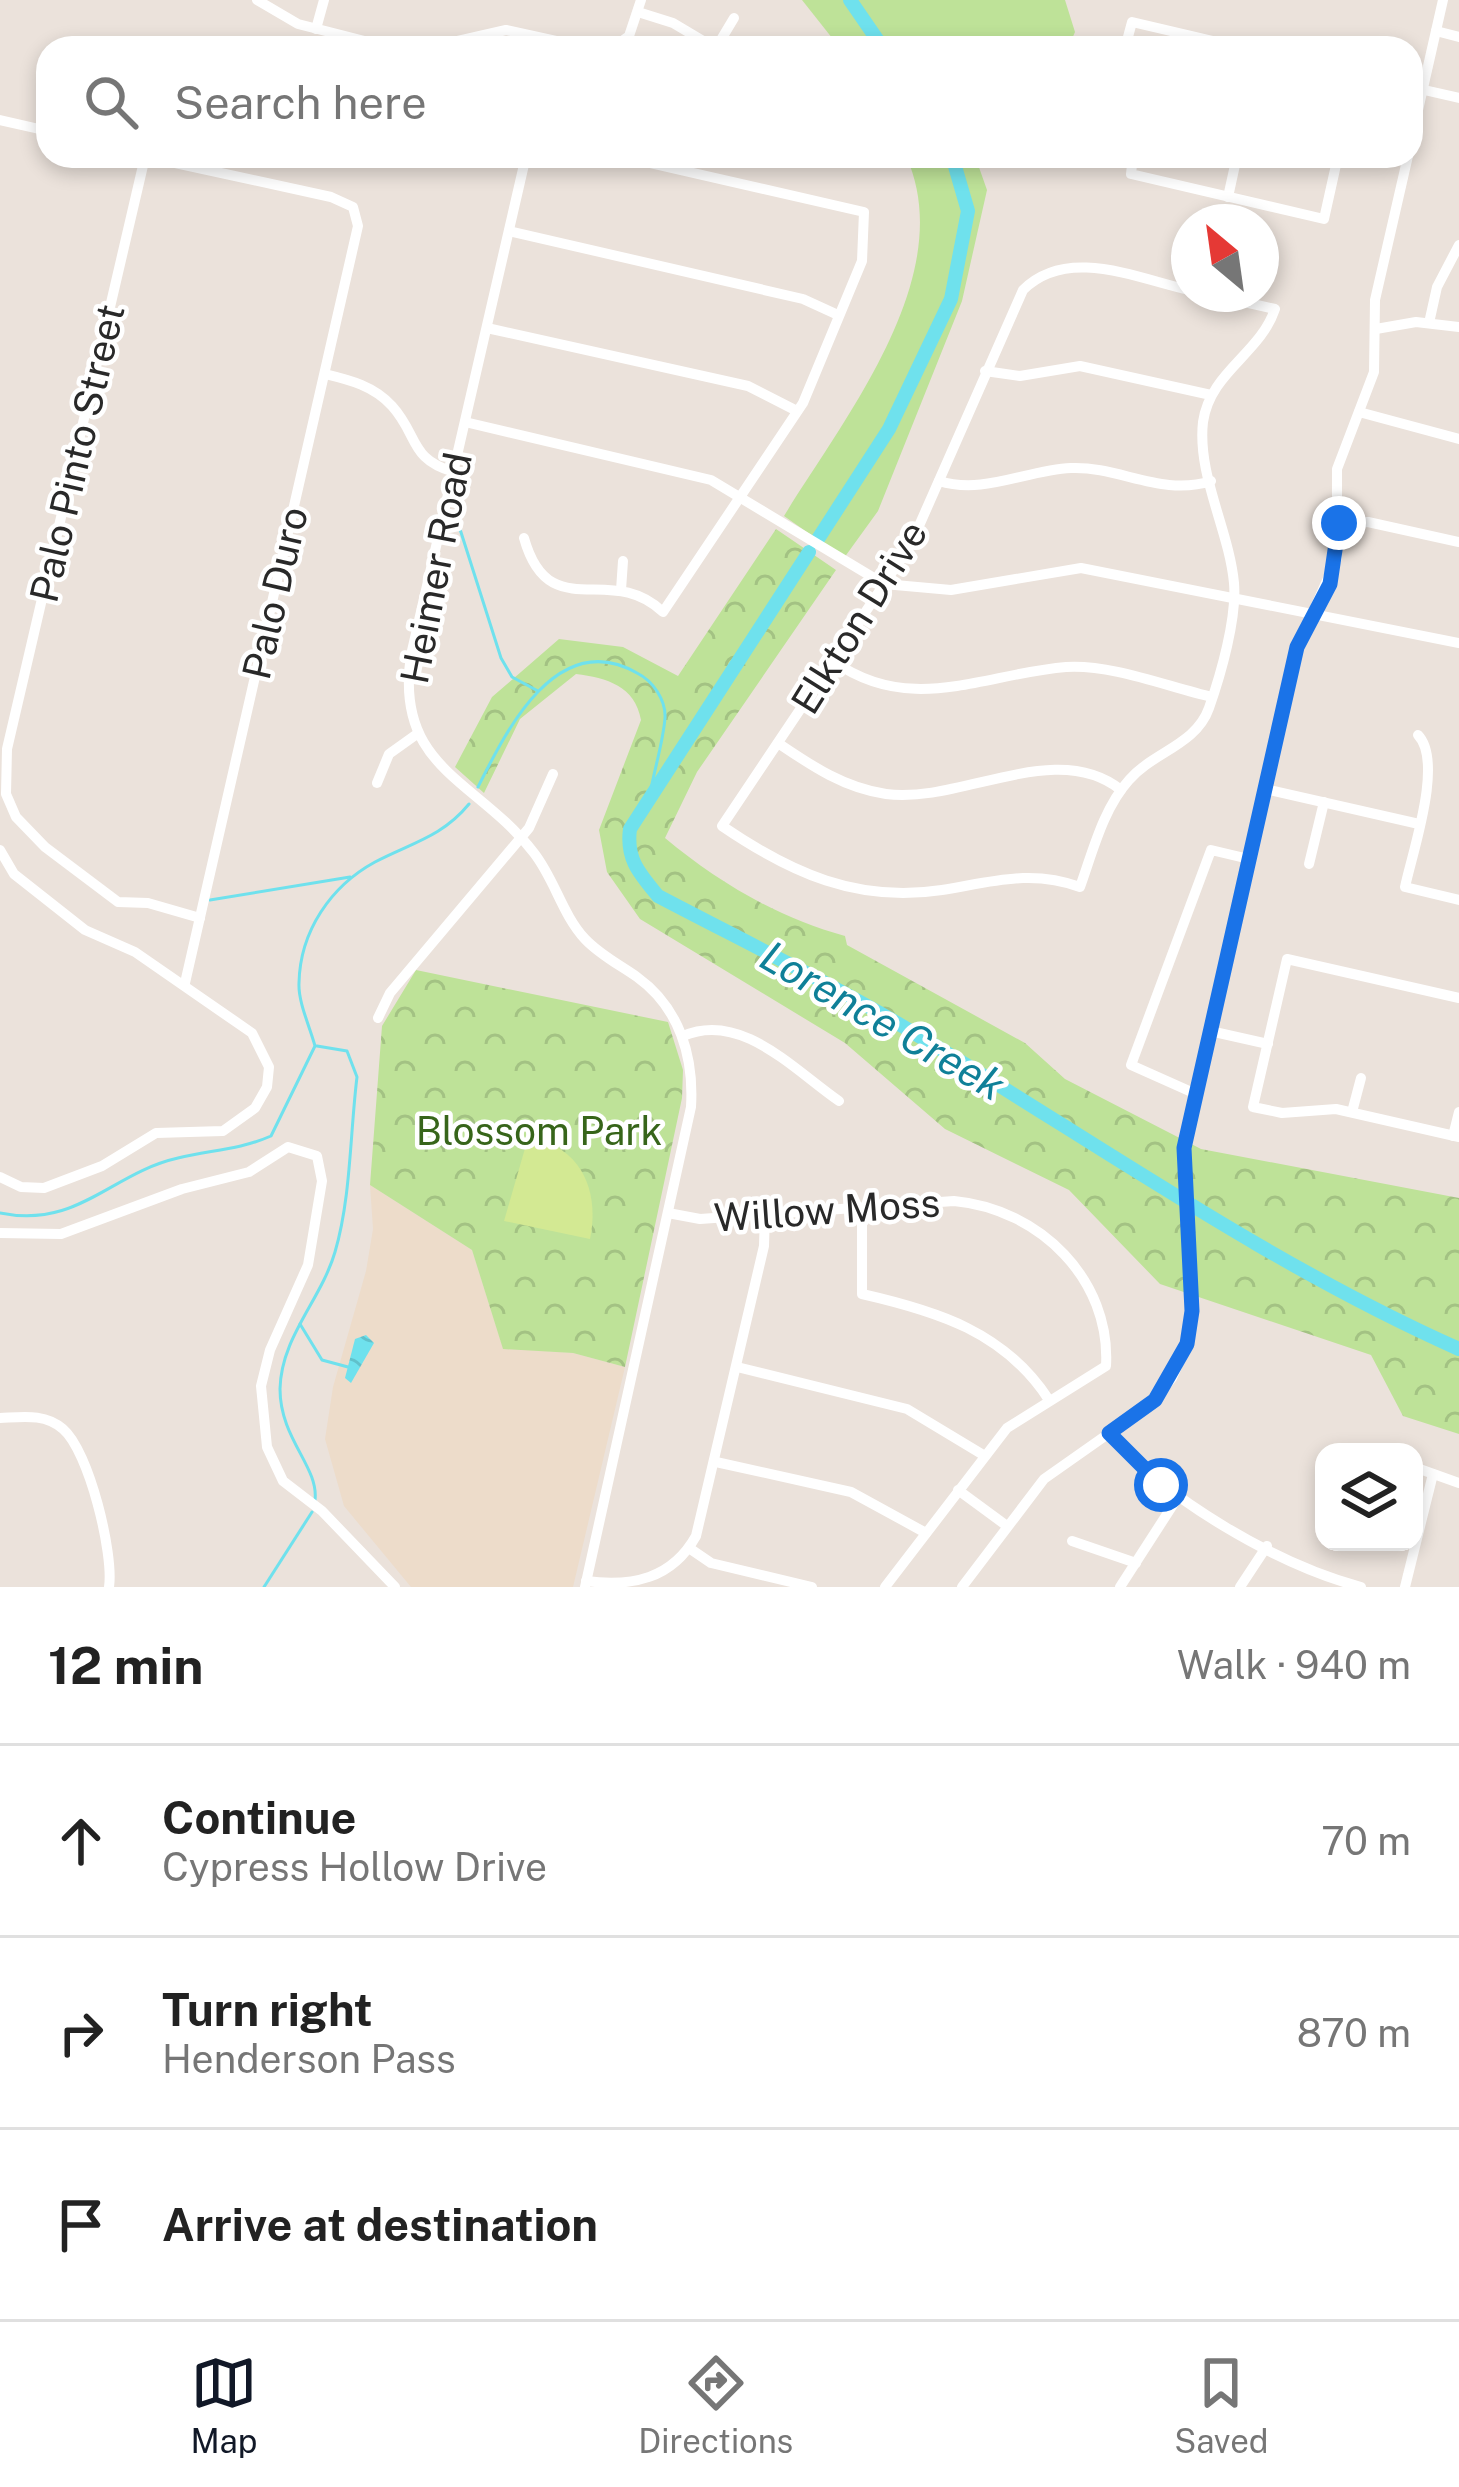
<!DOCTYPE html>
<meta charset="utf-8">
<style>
body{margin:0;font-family:"Public Sans",sans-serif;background:#f2f2f2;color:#222}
.controls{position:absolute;right:36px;bottom:36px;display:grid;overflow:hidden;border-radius:24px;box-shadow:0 6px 18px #0003}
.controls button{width:108px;height:108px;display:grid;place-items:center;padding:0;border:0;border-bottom:3px solid #e0e0e0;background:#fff;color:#222;font:60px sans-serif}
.compass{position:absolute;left:1171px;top:204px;width:108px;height:108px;border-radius:50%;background:#fff;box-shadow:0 6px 18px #0003;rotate:331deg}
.stop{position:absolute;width:36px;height:36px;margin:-27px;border:9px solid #1a73e8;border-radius:50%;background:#fff}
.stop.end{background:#1a73e8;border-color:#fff;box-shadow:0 3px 12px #0008}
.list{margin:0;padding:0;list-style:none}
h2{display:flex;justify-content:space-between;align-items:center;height:156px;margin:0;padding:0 48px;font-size:51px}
h2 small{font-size:39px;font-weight:400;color:#767676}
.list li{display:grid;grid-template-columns:78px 1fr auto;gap:36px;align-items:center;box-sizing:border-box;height:192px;padding:0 48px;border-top:3px solid #e0e0e0}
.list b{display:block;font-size:45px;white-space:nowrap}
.list p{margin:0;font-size:39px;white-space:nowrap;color:#767676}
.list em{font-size:39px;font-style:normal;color:#767676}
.icon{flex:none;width:66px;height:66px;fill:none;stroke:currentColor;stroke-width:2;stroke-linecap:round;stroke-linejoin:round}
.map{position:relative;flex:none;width:1459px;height:1587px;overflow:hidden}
.search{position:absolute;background:#fff;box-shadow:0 6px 18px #0003;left:36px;right:36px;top:36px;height:132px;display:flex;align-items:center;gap:30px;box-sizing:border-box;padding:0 42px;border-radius:36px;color:#767676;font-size:45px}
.sheet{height:732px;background:#fff}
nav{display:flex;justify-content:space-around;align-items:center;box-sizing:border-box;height:168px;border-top:3px solid #e0e0e0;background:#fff;font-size:33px;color:#767676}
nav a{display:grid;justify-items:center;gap:6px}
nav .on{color:#111827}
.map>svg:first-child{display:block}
</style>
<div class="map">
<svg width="1459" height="1587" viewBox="0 0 1459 1587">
<defs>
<pattern id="park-crowns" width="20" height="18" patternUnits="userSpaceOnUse" patternTransform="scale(3)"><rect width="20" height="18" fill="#bee298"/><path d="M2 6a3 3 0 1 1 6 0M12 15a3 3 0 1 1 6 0" fill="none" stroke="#a3c283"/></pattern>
<pattern id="water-waves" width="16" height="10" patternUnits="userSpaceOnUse" patternTransform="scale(3)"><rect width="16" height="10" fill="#6fe1ed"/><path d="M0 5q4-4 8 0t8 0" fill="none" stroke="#60c1cb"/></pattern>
</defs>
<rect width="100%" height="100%" fill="#ebe2db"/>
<!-- education -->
<path fill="#eddcca" d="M370 1185 472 1250 503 1348 573 1353 625 1367 573 1587H411L344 1506 325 1439 333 1387 366 1271 373 1229Z"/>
<!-- grass -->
<g fill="#bee298">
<path d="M802 0H1065L1075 32 1068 48H840Z"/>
<path d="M906 156H975L987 190 962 301 878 511 844 558 784 516C844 418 960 275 906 156Z"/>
</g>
<!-- park -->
<g fill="url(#park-crowns)">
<path d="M776 529 836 570 697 772 665 838C718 882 778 918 845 936L847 945 1025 1043 1065 1079 1201 1149 1459 1198V1434L1403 1416 1371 1355 1160 1284 1069 1190 945 1129 845 1043 640 919 607 872 599 830 641 720C635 686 607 678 576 674L520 719 484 793 455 767 492 697 559 639 623 647 678 676Z"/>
<path d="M416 970 668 1022 683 1070 682 1098 625 1367 573 1353 503 1349 472 1250 370 1185 382 1026Z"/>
</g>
<!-- pitch -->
<path fill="#d3e993" d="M528 1138C581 1145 600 1191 590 1239L504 1221Z"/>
<!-- water -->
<path fill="url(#water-waves)" d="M366 1335 374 1343 351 1383 345 1378 355 1339Z"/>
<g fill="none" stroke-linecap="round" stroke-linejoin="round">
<!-- stream -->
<g stroke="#6fe1ed" stroke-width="3">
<path d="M466 473 459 526 501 658 512 677 538 691"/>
<path d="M478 787C506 731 557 627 637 673 653 681 666 700 665 718 663 744 653 773 649 800"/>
<path d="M210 900 350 877"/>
<path d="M0 1213C78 1229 111 1173 178 1158 211 1150 239 1150 271 1136L315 1046C310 1027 298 1002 299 983 300 931 331 886 375 862 411 843 442 837 469 804"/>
<path d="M300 1324 322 1360 348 1367"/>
<path d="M315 1500C319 1467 280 1439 280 1389 281 1337 321 1300 335 1252 351 1198 350 1133 357 1077L347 1051 317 1046"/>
<path d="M264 1587 312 1512"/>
</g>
<!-- river -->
<g stroke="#6fe1ed" stroke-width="14">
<path d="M850 0 883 48"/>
<path d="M818 539 889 429 951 299 968 211 952 156"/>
<path d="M809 552 630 829C626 859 639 873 658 896 736 937 816 976 892 1020 1080 1131 1259 1260 1459 1349"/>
</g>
<!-- minor -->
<g stroke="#fff" stroke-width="10">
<path d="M257 0 298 24 392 48"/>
<path d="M638 12 673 23 715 48"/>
<path d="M316 29 324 0"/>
<path d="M1436 31 1459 37"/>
<path d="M427 48 506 30 588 48"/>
<path d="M612 48 629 36 641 0"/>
<path d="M716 48 734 18"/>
<path d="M1125 48 1132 22 1243 48"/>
<path d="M1411 87 1459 98"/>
<path d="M0 120 48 131"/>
<path d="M1411 141 1443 0"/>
<path d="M143 156 331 197 353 207 358 226 185 983"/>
<path d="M526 156 411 655C394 769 477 779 534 853 555 880 562 914 585 939 600 955 620 965 637 977 680 1008 694 1057 691 1107L585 1587"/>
<path d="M1133 156 1131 174 1324 219 1338 156"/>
<path d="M145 157 7 749 6 794 16 817 45 847 118 902 148 903 200 918"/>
<path d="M1228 197 1237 156"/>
<path d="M509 231 803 299 838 315"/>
<path d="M1189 290C1136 278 1067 246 1023 290L911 544 722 826C791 873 857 903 942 890 992 882 1031 869 1080 887 1093 851 1103 809 1129 780 1153 752 1196 745 1209 708 1221 674 1237 618 1234 583 1229 530 1197 475 1203 422 1210 372 1260 354 1275 309L1209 294"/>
<path d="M1429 323 1437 287 1459 245"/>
<path d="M487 328 748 386 797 411"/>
<path d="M1376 329 1416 322 1459 327"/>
<path d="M985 371 1020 376 1080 366 1211 395"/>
<path d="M325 374C350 380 374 386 392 406 419 436 409 459 454 472"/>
<path d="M1359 412 1459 439"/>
<path d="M465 422 711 480 884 584 951 590 1081 568 1459 643"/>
<path d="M939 481C984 495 1026 470 1071 468 1119 466 1162 497 1211 481"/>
<path d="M1339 523 1368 522 1459 542"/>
<path d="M524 538C549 627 610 561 663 612L803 403 862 261 864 212 619 156"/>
<path d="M621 590 623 561"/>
<path d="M833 661C911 716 982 674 1066 667 1112 664 1168 687 1212 697"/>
<path d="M1418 735C1444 762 1412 853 1405 887L1459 900"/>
<path d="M778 743C812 766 844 788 886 794 961 804 1056 738 1121 790"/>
<path d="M377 783 389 754 417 734"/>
<path d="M1265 789 1419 824"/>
<path d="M0 850 14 874 85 930 135 952 252 1033 269 1067 267 1087 255 1108 223 1131 156 1133 102 1166 44 1188 21 1187 0 1177"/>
<path d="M1309 864 1324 802"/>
<path d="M1459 998 1287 959 1253 1107 1282 1113 1336 1109 1459 1137"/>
<path d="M378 1018 390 993 529 828 553 774"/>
<path d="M1210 1031 1268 1044"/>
<path d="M683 1036C741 1011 793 1069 839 1101"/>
<path d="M1196 1094 1131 1065 1211 850 1249 859"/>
<path d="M1352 1112 1361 1078"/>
<path d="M1453 1136 1459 1112"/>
<path d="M862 1210V1294C937 1311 1005 1332 1049 1400"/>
<path d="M668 1213 700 1219 954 1201C1040 1209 1111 1280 1106 1366L1007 1428 885 1587"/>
<path d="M0 1233 61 1234 182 1189 249 1172 288 1147 317 1156 322 1181 308 1265 270 1350 261 1386 267 1447 283 1481 322 1511 395 1587"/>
<path d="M737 1367 907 1409 985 1456"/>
<path d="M0 1418C22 1417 45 1413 63 1429 89 1451 114 1554 109 1587"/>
<path d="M1109 1433C1164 1499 1278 1565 1361 1587"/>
<path d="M716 1462 851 1492 926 1533"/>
<path d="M1414 1467 1459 1483"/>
<path d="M958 1490 1007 1526"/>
<path d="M1072 1541 1136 1563"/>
<path d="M689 1548 711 1563 812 1587"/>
<path d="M586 1581C632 1587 672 1579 696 1536L764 1246 765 1212"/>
<path d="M962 1587 1044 1479 1152 1403 1172 1378 1187 1344 1192 1311 1183 1148 1297 648 1337 558V469L1374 372 1375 300 1408 156"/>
<path d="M1120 1587 1178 1497"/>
<path d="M1240 1587 1267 1546"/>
<path d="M1405 1587 1433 1474"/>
</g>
</g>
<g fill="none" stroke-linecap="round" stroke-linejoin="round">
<!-- route -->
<path stroke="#1a73e8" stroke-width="15" d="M1161 1485 1109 1433 1155 1400 1187 1344 1192 1311 1184 1148 1297 647 1330 584 1339 523"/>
</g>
<g text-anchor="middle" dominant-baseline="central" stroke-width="9" stroke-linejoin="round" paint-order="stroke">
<!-- street labels -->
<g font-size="39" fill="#292929" stroke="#fff">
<text transform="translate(77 453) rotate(-77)">Palo Pinto Street</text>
<text transform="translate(436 568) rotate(-79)">Heimer Road</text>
<text transform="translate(275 593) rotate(-77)">Palo Duro</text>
<text transform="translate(859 617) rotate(-58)">Elkton Drive</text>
<text transform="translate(827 1210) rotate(-4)">Willow Moss</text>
</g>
<!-- park labels -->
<g font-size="39" fill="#37651a" stroke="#fff">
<text x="539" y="1131">Blossom Park</text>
</g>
<!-- water labels -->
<g font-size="42" font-style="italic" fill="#0f8098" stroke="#fff">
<text transform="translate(883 1020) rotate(30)">Lorence Creek</text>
</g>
</g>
</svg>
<div class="controls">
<button><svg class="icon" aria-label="layers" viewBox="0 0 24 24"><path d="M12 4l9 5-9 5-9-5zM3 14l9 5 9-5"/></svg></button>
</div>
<svg class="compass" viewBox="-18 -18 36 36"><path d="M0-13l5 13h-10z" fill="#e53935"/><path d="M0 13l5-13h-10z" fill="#767676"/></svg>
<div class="stop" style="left:1161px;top:1485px"></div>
<div class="stop end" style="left:1339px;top:523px"></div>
<div class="search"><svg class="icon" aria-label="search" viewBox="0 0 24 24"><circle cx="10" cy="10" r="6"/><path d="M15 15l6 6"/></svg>Search here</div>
</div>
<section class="sheet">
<h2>12 min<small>Walk · 940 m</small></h2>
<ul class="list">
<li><svg class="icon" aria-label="ahead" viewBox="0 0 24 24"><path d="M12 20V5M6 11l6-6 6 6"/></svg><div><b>Continue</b><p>Cypress Hollow Drive</p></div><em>70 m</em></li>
<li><svg class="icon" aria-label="right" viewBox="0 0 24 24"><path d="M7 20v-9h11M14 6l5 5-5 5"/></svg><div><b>Turn right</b><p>Henderson Pass</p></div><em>870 m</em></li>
<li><svg class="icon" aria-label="arrive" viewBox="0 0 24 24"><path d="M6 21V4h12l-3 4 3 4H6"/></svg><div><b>Arrive at destination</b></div></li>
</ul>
</section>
<nav>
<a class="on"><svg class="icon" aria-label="map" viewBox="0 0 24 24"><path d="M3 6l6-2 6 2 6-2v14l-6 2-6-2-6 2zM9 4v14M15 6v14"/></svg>Map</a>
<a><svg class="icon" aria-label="directions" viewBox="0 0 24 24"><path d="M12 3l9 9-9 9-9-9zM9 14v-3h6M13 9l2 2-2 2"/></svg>Directions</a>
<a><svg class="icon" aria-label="saved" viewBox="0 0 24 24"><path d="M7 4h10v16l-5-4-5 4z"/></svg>Saved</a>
</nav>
